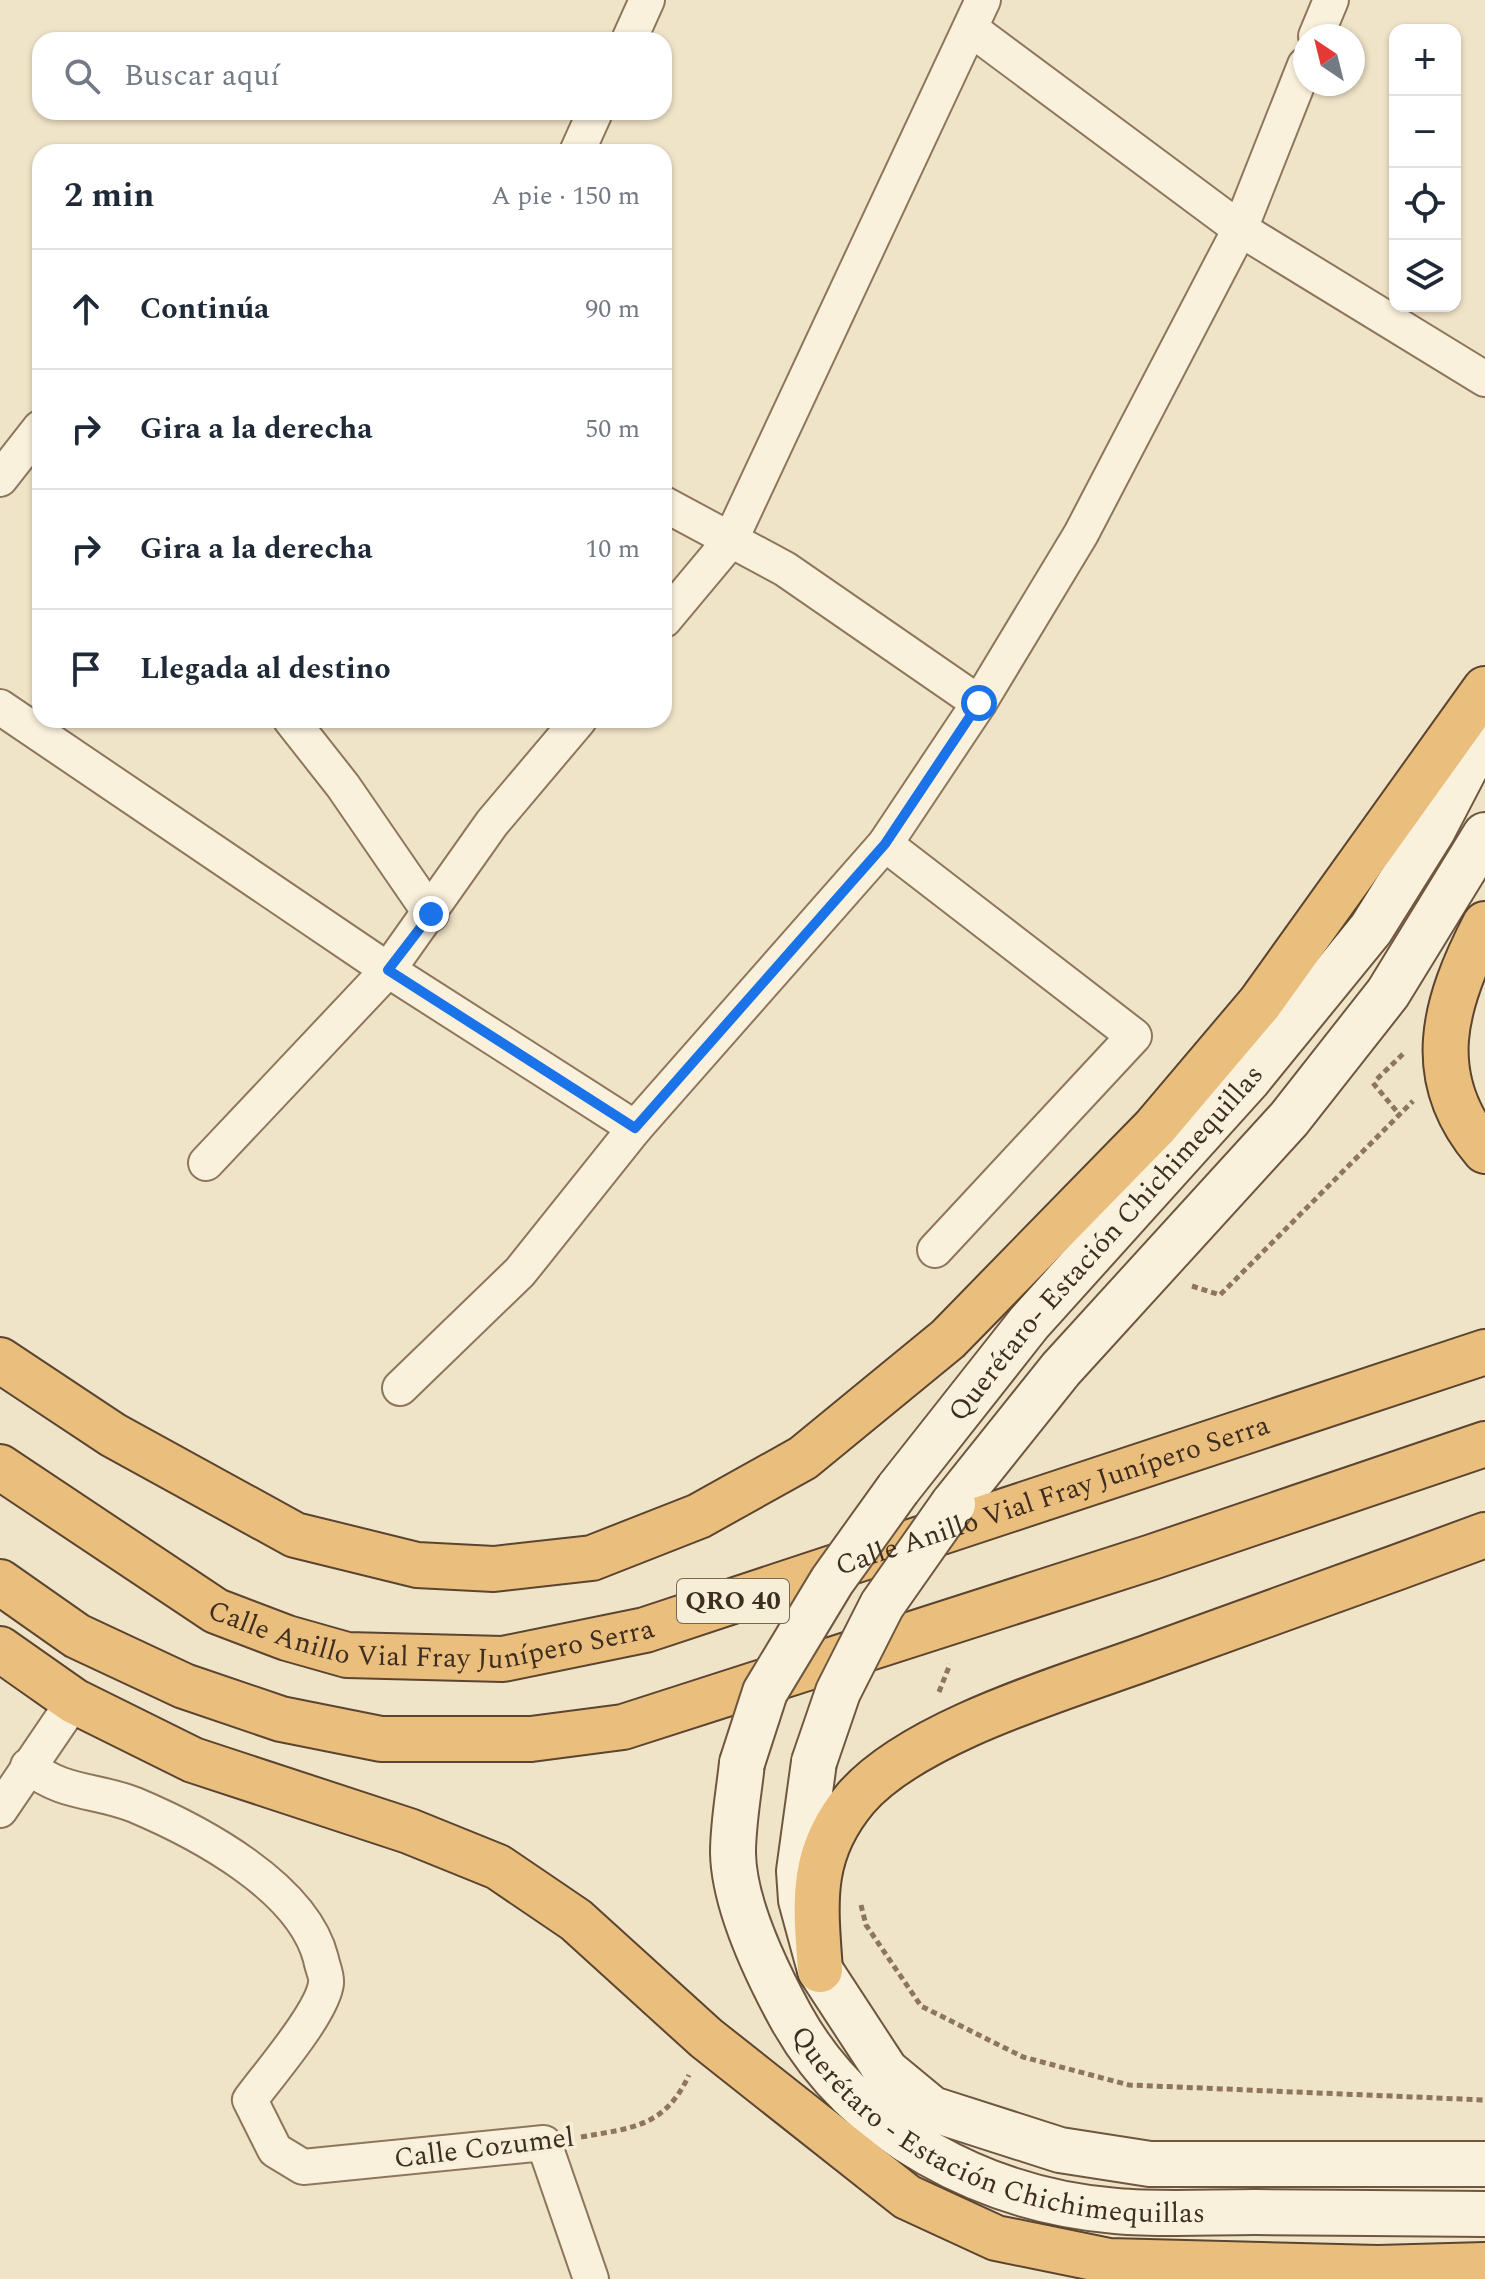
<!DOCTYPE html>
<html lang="es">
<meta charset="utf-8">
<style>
body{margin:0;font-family:Spectral,serif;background:#f2f2f3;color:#1f2937}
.controls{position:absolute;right:24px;top:24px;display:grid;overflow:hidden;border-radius:16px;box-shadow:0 2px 6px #0004}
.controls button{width:72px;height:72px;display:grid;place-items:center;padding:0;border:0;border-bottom:2px solid #e0e1e3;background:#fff;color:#1f2937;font:40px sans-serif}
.compass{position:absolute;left:1293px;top:24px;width:72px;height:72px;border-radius:50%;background:#fff;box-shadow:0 2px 6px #0004;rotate:325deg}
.stop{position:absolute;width:24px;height:24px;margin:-18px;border:6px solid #1a73e8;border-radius:50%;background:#fff}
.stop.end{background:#1a73e8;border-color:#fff;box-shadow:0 2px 8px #0008}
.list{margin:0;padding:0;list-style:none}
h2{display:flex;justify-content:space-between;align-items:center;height:104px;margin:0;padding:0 32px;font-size:34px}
h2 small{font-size:26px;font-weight:400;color:#747a83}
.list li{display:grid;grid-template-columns:52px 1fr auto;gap:24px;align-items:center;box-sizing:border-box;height:120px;padding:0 32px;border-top:2px solid #e0e1e3}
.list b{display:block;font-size:30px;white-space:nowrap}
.list em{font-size:26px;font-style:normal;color:#747a83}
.icon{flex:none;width:44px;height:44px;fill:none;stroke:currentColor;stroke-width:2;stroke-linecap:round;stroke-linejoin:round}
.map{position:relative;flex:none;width:1485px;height:2279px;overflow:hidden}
.search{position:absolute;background:#fff;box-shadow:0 2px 6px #0004;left:32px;top:32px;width:640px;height:88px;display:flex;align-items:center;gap:20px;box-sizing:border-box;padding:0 28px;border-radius:24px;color:#747a83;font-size:30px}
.panel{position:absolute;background:#fff;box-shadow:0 2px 6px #0004;left:32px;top:144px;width:640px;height:584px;border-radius:24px}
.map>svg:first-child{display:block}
</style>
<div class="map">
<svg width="1485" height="2279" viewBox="0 0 1485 2279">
<rect width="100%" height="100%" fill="#f0e4c8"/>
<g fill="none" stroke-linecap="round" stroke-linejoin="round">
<!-- minor casing -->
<g stroke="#8d765c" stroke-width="38">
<g id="minor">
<path d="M971 29 1240 229 1485 379"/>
<path d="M1316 36 1331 0"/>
<path d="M629 40 647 0"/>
<path d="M577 152 595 112"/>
<path d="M0 479 40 428"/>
<path d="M664 504 785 569 979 703"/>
<path d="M664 620 730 541 983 0"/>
<path d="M0 707 388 970 635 1128"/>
<path d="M291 720 343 786 431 914"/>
<path d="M885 844 1134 1036 935 1250"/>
<path d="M206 1163 388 970 492 823 579 720"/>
<path d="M400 1388 520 1272 635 1128 885 844 979 703 1081 534 1240 229 1305 65"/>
<path d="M28 1766C64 1795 95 1789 135 1805 199 1832 303 1887 321 1959 322 1966 327 1976 326 1983 323 2012 269 2074 250 2100L275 2150 303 2167 544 2143 591 2279"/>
<path d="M0 1810 74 1701"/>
</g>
</g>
<!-- secondary casing -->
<g stroke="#6f573f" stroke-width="48">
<g id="secondary">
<path id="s1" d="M898 1489 1029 1323 1248 1080 1371 929 1433 830 1485 730"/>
<path d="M953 1504 1061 1369 1289 1119 1388 993 1485 835"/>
<path d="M814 1762 799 1871 801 1900 820 1970 886 2071 932 2109 1060 2150 1150 2164H1485"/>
<path id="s2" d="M742 1763C739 1792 733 1823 733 1853 734 1905 767 1973 791 2017 856 2134 986 2200 1116 2211 1162 2215 1209 2212 1255 2212 1332 2213 1408 2213 1485 2214"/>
</g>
</g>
<!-- trunk casing -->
<g stroke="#5b4430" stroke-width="48">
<g id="trunk">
<path d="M1485 924C1444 1003 1422 1077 1485 1151"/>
<path d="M0 1360 113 1435 295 1535 417 1565 494 1569 592 1558 699 1516 803 1458 948 1339 1155 1127 1260 1003 1485 689"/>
<path id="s3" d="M0 1467 216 1611 287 1638 347 1655 503 1659 645 1630 1485 1352"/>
<path d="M0 1582 77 1636 184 1686 281 1719 381 1739H531L623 1727 1152 1557 1485 1444"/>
<path d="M0 1649 74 1701 193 1760 409 1831 498 1867 576 1920 706 2038 907 2197 996 2238 1109 2261 1378 2268 1485 2265"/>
<path d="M820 1970C815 1902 809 1854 856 1798 916 1729 1074 1685 1160 1653 1269 1614 1377 1575 1485 1535"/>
</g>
</g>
<!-- path -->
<g stroke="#8d765c" stroke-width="5" stroke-dasharray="6 4" stroke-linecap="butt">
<path d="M1377 1079 1405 1052"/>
<path d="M1373 1083 1399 1114"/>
<path d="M1192 1286 1220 1295 1413 1101"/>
<path d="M939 1692 950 1664"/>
<path d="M861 1905 866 1925 921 2006 1023 2057 1129 2085 1485 2100"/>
<path d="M581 2137C632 2128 665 2127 689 2075"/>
</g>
<!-- minor -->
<use href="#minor" stroke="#faf1dc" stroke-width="34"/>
<!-- secondary -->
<use href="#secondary" stroke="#faf1dc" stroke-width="44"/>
<!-- trunk -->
<use href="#trunk" stroke="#eabe7c" stroke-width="44"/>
<!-- secondary-bridge casing -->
<g stroke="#6f573f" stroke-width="48" stroke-linecap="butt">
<g id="secondary-bridge">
<path d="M814 1762 838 1692 882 1605 953 1504"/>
<path d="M742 1763 765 1692 832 1581 898 1489"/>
</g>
</g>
<!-- secondary-bridge -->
<use href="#secondary-bridge" stroke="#faf1dc" stroke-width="44"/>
</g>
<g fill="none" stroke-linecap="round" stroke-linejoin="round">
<!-- route -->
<path stroke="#1a73e8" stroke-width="10" d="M431 914 388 970 635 1128 885 844 979 703"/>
</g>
<g text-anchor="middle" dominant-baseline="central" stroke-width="7" stroke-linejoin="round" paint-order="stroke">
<!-- shield labels -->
<rect fill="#f7eed8" stroke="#756857" stroke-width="2" x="677" y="1579" width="112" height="44" rx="6"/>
<g font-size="26" font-weight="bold" fill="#3d2e20">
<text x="733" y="1601">QRO 40</text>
</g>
<!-- street labels -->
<g font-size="28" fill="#3d2e20" stroke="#f7eed8">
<text stroke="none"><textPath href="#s1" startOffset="322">Querétaro- Estación Chichimequillas</textPath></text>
<text stroke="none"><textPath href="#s3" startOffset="1128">Calle Anillo Vial Fray Junípero Serra</textPath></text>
<text stroke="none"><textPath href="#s3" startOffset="480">Calle Anillo Vial Fray Junípero Serra</textPath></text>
<text stroke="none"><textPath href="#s2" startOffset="514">Querétaro - Estación Chichimequillas</textPath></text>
<text transform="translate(484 2148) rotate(-7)">Calle Cozumel</text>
</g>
</g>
</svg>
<div class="controls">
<button>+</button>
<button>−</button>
<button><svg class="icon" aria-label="locate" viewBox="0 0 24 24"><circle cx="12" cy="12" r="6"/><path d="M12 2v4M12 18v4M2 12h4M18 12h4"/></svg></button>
<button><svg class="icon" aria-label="layers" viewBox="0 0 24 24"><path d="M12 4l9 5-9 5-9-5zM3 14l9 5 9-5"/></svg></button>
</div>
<svg class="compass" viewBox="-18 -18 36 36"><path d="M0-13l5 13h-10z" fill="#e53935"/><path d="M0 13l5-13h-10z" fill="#747a83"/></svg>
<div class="stop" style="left:979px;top:703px"></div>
<div class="stop end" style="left:431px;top:914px"></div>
<div class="search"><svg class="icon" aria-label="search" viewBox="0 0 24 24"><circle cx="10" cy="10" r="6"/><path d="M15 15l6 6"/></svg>Buscar aquí</div>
<section class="panel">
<h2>2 min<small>A pie · 150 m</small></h2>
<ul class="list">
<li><svg class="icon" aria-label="ahead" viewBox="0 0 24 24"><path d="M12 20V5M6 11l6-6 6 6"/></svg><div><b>Continúa</b></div><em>90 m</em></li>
<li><svg class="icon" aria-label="right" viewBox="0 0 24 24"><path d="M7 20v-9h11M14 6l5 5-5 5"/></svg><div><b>Gira a la derecha</b></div><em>50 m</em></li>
<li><svg class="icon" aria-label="right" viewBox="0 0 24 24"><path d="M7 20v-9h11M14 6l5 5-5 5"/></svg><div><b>Gira a la derecha</b></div><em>10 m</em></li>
<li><svg class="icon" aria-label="arrive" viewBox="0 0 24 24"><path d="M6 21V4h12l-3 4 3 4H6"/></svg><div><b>Llegada al destino</b></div></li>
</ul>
</section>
</div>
